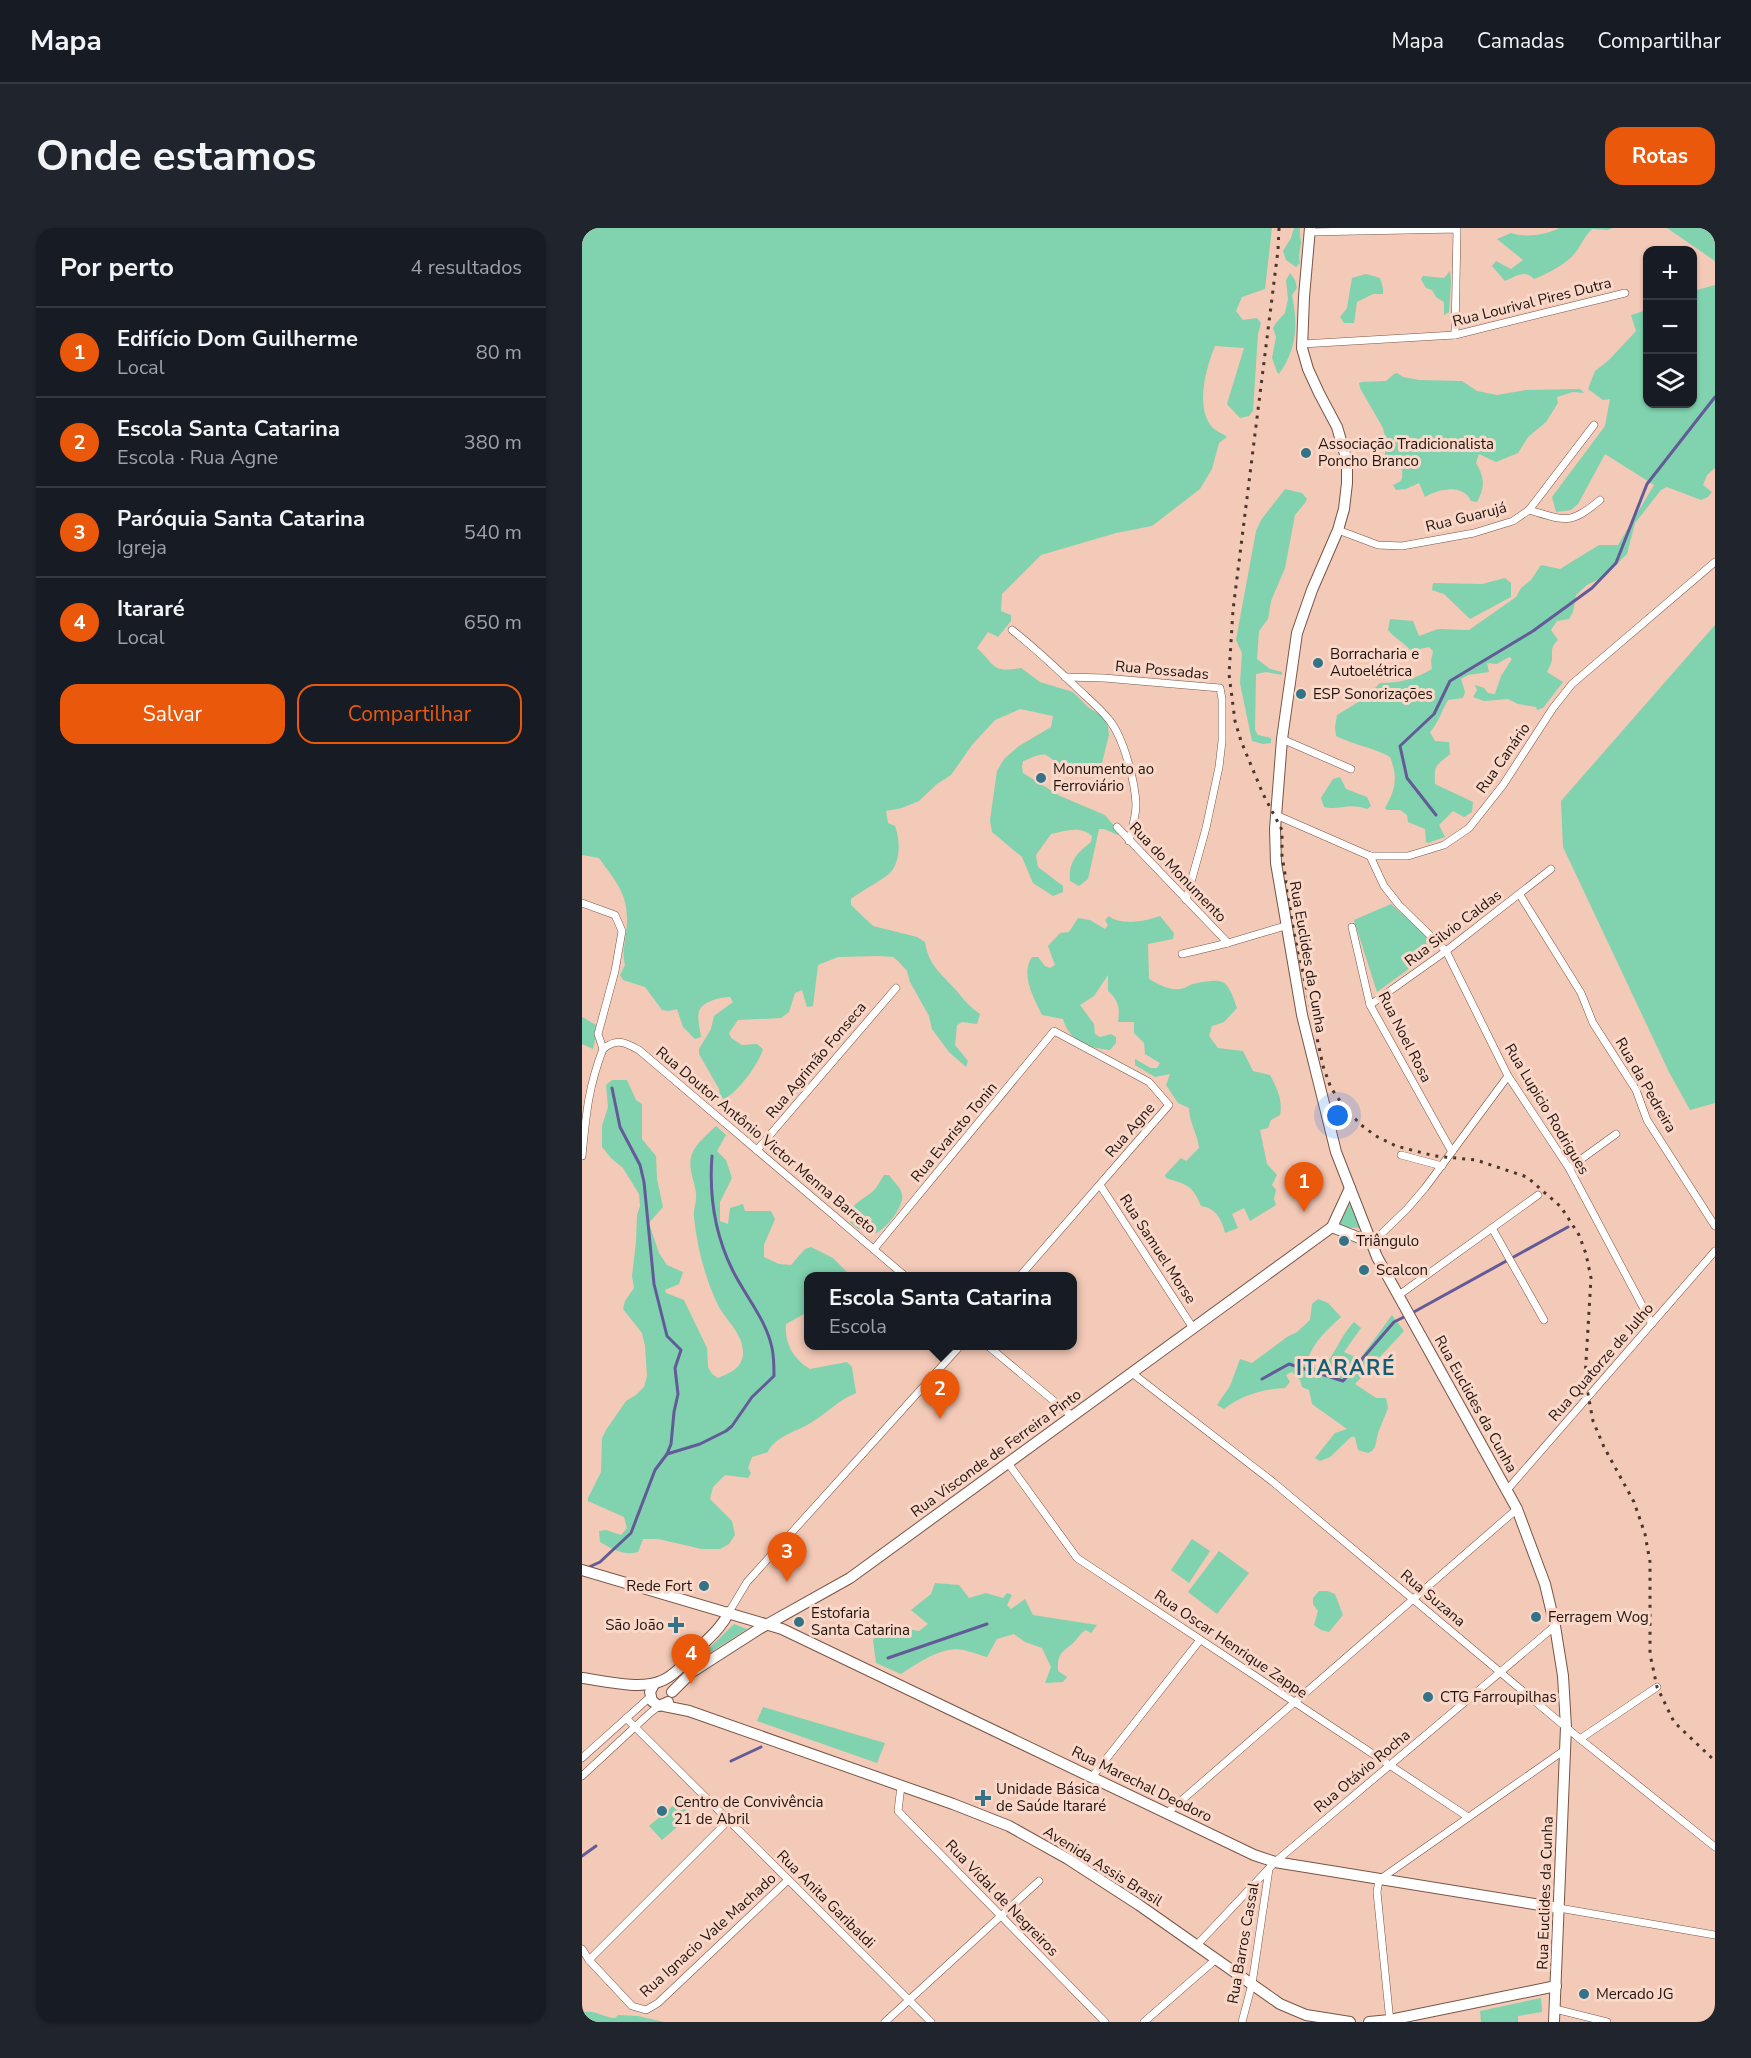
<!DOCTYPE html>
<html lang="pt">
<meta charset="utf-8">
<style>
body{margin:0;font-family:"Nunito Sans",sans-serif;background:#20242c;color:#f1f3f6}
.controls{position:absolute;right:18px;top:18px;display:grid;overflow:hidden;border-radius:12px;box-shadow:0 2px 4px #0004}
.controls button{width:54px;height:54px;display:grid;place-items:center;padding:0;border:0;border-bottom:2px solid #363941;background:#171b24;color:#f1f3f6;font:30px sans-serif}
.you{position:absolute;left:756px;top:888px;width:21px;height:21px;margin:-15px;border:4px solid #fff;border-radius:50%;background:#1a73e8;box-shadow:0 0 0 9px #1a73e833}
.badge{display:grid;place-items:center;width:39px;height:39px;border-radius:50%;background:#ea580c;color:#fff;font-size:20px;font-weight:700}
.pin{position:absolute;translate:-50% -50px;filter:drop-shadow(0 2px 3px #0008)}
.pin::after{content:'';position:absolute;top:32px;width:21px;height:18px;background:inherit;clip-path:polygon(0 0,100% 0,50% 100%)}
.popup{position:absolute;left:222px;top:1044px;width:273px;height:78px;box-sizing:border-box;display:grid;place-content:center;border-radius:12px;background:#171b24;filter:drop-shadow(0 2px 4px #0005);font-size:20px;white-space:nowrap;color:#9ea1a6}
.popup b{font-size:22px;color:#f1f3f6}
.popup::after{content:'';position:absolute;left:50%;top:100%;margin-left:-12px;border:12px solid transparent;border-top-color:#171b24}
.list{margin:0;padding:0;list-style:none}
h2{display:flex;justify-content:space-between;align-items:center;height:78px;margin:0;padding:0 24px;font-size:26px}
h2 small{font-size:20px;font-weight:400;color:#9ea1a6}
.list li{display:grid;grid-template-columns:39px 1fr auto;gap:18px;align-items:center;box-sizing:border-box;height:90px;padding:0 24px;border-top:2px solid #363941}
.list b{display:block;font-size:22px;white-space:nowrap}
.list p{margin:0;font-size:20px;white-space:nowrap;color:#9ea1a6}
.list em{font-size:20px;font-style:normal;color:#9ea1a6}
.actions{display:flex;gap:12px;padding:18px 24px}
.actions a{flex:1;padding:14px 0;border:2px solid #ea580c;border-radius:18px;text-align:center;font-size:21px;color:#ea580c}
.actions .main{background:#ea580c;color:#fff}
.icon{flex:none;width:33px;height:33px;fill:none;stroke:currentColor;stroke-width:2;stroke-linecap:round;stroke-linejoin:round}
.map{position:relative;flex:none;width:1133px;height:1794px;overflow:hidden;border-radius:18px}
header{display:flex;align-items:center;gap:36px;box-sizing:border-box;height:84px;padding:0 30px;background:#171b24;border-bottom:2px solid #363941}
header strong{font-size:28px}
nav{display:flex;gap:33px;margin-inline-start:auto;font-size:21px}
.intro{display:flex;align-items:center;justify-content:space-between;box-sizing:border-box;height:144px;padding:0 36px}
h1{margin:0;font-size:42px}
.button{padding:15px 27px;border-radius:18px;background:#ea580c;color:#fff;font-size:21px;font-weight:700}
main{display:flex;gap:36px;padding:0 36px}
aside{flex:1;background:#171b24;border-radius:18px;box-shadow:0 2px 4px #0004}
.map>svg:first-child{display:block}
</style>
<header>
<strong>Mapa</strong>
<nav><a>Mapa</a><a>Camadas</a><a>Compartilhar</a></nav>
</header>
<div class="intro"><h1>Onde estamos</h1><a class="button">Rotas</a></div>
<main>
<aside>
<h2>Por perto<small>4 resultados</small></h2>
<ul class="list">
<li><span class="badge">1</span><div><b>Edifício Dom Guilherme</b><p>Local</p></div><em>80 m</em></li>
<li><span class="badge">2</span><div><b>Escola Santa Catarina</b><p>Escola · Rua Agne</p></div><em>380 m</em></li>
<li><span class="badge">3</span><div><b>Paróquia Santa Catarina</b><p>Igreja</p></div><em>540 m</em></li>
<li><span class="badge">4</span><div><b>Itararé</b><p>Local</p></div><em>650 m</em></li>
</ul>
<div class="actions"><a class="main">Salvar</a><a>Compartilhar</a></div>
</aside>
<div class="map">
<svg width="1133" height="1794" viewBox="0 0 1133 1794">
<rect width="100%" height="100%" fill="#f3c9b7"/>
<!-- green -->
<g fill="#81d2af">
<path d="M0 0H690L683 61 660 69 654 83 661 92 675 90 679 95 676 106 671 183 667 188 658 190 645 176 662 120 633 118C624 140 613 179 630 199 634 204 641 205 645 209L637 215 630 241 618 261 570 298 534 305 459 327 420 366 419 383 429 387V393L416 409 406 404 395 420C414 438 410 445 439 440L458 454 491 464 506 479 525 492 527 507 520 535C508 543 493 548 480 539 475 536 470 530 464 527 458 525 448 531 441 533L440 539 441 545 478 568 523 587 537 604 536 607 522 601H517L506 651 497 658 488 653C486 634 495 625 509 614L510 608C499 597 482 603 469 606L454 627 456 639 481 658V664L471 668 451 655 440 629 410 604 408 592 415 543 422 531 437 518 469 499 471 488 438 481 413 492 390 517 369 547 355 556 337 573 320 580 304 583 306 595 313 598C318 611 319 631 309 644 302 651 278 664 269 671V677L291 698 335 709 343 714C346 736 359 746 374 762 382 772 388 779 398 786L395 796 380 794 375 797 373 817 386 833 384 839 367 824 350 801 347 788 328 754 325 743 316 733 311 729 296 728 256 729 236 737 231 778 225 779 220 762 213 765 207 784 199 790 156 792 147 805 149 810 160 817 175 816 181 821C177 836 155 865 142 871L138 869 137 861 117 826V821L129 801 132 788 151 774 148 769C139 769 121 773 117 783 115 790 118 802 119 809L113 811 101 799 95 781 87 783 80 782 63 759 41 752 38 747 43 737C39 722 45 709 45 694 46 665 33 653 17 630L0 627Z"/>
<path d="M712 0H718C717 6 719 10 719 15 718 23 716 27 718 35L714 39 704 32 701 23 709 10Z"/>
<path d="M977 0H1031L1025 2 1010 1C1004 7 1001 13 996 21 987 35 967 45 952 51 943 41 934 48 923 53L910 38 914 33 929 41 941 32 915 11 929 5C944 10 964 7 977 0Z"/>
<path d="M1085 0H1130L1133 2V33Z"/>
<path d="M868 43 869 54 867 84 862 87V74L854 69 850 62 844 60 839 51 841 48 862 50Z"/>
<path d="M708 45 713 52 715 60 710 67C716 97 715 121 697 146L695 144 690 130 694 109 691 100 694 95 703 85 706 71 704 52Z"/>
<path d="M784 46 798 50 801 60V66H791L775 74 772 95H762L758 89 765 80 770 50Z"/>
<path d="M1133 57V240L1125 247 1121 257 1130 264 1126 269 1119 272 1085 259 1079 262 1053 295 1045 326 1023 348 1005 357 994 367 991 384 987 391 975 393 969 402 976 412C969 419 970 421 970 430 970 435 967 440 965 444L981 454 961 480 955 482 954 479 936 476 926 471 902 473 891 469 895 462 893 457 902 460 906 465 913 466 919 448 930 431 927 429 915 436 905 435 907 444 886 447 879 451 883 464 881 470 866 472C859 484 857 494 848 504L853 513 867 514 868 526C854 538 852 536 853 556L891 574 890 584 882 589 871 583 857 597 863 609 846 615 844 614 843 601 826 594 825 587 818 582H805L803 580C814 561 816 549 808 529 790 519 772 517 754 508L753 499 755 487 783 470 798 455C818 455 833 451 850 441L849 433 851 423 847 419 829 423C822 414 813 411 806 402L808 391 831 393 837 408 856 401 887 402 934 369 939 360 949 352 959 337 978 341 1017 317H1036L1072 257 1023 226 996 276 989 282 974 284 970 269 1023 198 1028 171 1021 172 1006 161 1013 143 1027 132 1054 103 1049 87 1065 82 1066 176H1110L1111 63Z"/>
<path d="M815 145 821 149 837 152 880 153 895 163 915 167 944 162 998 161 1002 165 991 164 975 169 976 175 964 194 946 209 936 225 914 234 897 226 894 235C903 250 903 259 895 274L889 273C881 255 856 261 843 269L837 255 824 261 814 262 811 257C820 254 821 251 820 242L803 230V208L801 200 778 160 777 155 780 154 804 153 812 146Z"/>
<path d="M703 261 720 265 725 271 723 275 713 287 703 340 689 373 686 391 677 403 675 431 688 441 700 444V447L684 444 674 446 673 502 676 507 689 510V515L681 516 670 513 658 455 660 425 654 412 674 303 679 292Z"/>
<path d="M923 350 929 355V369L888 391 862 366 850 362 851 355 900 356Z"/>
<path d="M1133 397V875L1108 882 1087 844 981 619 979 573Z"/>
<path d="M758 549 764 561 785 569 789 578 785 581C767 574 755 583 742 579L739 570 751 551Z"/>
<path d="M809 676 857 719 795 764 772 692Z"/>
<path d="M527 688C538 698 565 693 578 688L592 705 591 711 566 716 567 751C576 756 588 763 598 761 603 761 606 757 611 756 642 750 645 750 655 780L642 794 630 798 627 808 636 820 661 823 671 843 688 847C695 860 701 872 698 887L689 892 686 900 678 902 685 936 695 947 690 957 694 962 692 971 694 977 668 993 662 980 650 986 656 1000 643 1005C640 992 634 980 619 978 610 956 605 957 584 950L583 947 599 930 604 933 617 920C616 906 607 895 607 880L596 875 584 857 588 846 573 849 553 837V831L569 840H575L578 835 563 826 562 815 552 805V794H536C538 780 537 773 526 763V747L512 768 498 777 512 796 513 806 518 809 529 806 534 809V815L528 822C506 820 487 813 481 791L460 787C452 770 438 747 450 729H456L463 738 468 740 473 737 466 718 478 705 487 704 496 690 508 692 523 701 526 697 523 692Z"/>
<path d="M0 789 16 798 11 821 0 816Z"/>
<path d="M30 852H45L54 872 60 876V911L74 928 75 951 81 979 67 995 77 1025 85 1037 101 1044 97 1056 83 1062 84 1065 102 1072 125 1120 126 1139 130 1146 136 1150C148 1145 160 1140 161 1126 162 1106 144 1093 136 1077 123 1050 115 1019 112 989 111 981 115 974 114 966 113 952 105 941 110 926 114 915 126 906 134 898L144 907 135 923 144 932 150 950 138 974V993L146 996 148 980 161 976 163 983H189L193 991 182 1017V1029L197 1036 209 1037 223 1021 229 1019 251 1030 268 1047 226 1048V1084L204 1096C202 1115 212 1132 228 1141L265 1134 270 1139 274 1165C256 1172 244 1186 227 1196 215 1203 192 1209 186 1224L170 1229 166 1240 169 1245 166 1250 143 1247 131 1259 128 1271 150 1293 153 1307 147 1316 138 1321H120L76 1311H61L56 1324C42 1328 30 1321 18 1314L17 1303 24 1302 39 1307 45 1300 42 1289 6 1273V1270L19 1244 20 1210 24 1202 44 1173 54 1167 62 1159 65 1148 63 1118 60 1105 41 1081 43 1073 52 1060 50 1048 54 1014 55 987 58 978 57 966 41 940 29 930 20 919V898L26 879 24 857Z"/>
<path d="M302 947H307C311 953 319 960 320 966 323 977 304 1001 294 1005 285 1008 274 1000 268 994 263 976 285 971 294 960 297 956 299 951 302 947Z"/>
<path d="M769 974 781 1000 755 999Z"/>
<path d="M736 1071 746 1075 759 1089C745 1102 732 1113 726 1131L734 1141H739C753 1128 758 1108 772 1094L779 1100 762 1124 778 1131 810 1087 822 1103 773 1156 794 1170H804L806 1180 796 1205 793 1219 790 1223 786 1225 776 1222 773 1209H769L748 1229 738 1233 733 1230 753 1205 765 1201 730 1176 727 1162 720 1159 718 1152 710 1144 704 1147 708 1154 703 1160C680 1161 660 1167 642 1181L635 1177 648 1158 658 1131 670 1135 705 1109 715 1104 728 1092 730 1076Z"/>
<path d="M610 1311 628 1323 607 1355 589 1342Z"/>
<path d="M637 1323 667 1345 635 1386 606 1364Z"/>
<path d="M353 1355 377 1357 387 1370 404 1365 421 1370 425 1365 430 1367 425 1377 429 1381 443 1371 451 1387 515 1397 509 1405 504 1402C499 1405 498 1407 494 1412 482 1425 475 1422 476 1443L485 1449 481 1454 463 1455 469 1439 460 1420 443 1414 432 1406 415 1411 405 1429C394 1426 379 1419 367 1422 352 1424 331 1438 319 1446L294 1435 291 1412 299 1400 312 1399 337 1403 346 1396 329 1382 349 1366Z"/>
<path d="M737 1363H745L753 1366 761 1387 747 1404 739 1402 732 1397 736 1383 731 1376V1370Z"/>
<path d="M152 1396 165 1401 113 1434Z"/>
<path d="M181 1479 303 1515 295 1535 175 1493Z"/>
<path d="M98 1572 110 1586 80 1612 67 1598Z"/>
<path d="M959 1770 960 1784 936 1788V1794H899L898 1783Z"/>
<path d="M0 1781 3 1784C14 1782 23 1790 33 1790L36 1787 56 1788 82 1794H0Z"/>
</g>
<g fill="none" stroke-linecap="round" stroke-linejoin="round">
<!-- stream -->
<g stroke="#635b98" stroke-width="3">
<path d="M854 587 825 550 818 518 852 486 868 453 951 403 1010 360 1034 335 1065 256 1133 169"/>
<path d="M830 1085 986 999"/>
<path d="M680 1151 707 1136 761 1153 812 1094 824 1088"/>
<path d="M85 1226 118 1216 144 1203 150 1198 170 1169 192 1148C192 1139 192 1129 190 1120 184 1091 163 1068 150 1041 133 1006 127 967 130 928"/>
<path d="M5 1340 18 1334 49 1305 73 1242 85 1226 89 1216 92 1184 96 1166 93 1140 99 1122 85 1108 72 1056 62 954 58 937 38 899 30 860"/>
<path d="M306 1430 405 1396"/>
<path d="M149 1533 179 1519"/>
<path d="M0 1628 14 1618"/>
</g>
<!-- street casing -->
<g stroke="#795545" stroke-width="8">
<g id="street">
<path d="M727 4 875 1 873 107"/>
<path d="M720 116 873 107 1043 65"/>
<path d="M947 282C984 293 988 297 1018 272"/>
<path d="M756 302 796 317 820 318 892 305 931 293 947 282 1012 197"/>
<path d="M430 402C452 419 472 438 492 457 504 469 518 480 528 493 542 511 553 554 554 576 554 589 550 601 547 613"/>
<path d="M483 449 522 450 638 460 640 471V513L637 539 624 600 604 672"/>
<path d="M700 511 769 541"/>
<path d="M694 587 788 628H826L862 617 887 600 921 557 971 480 990 456 1133 334"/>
<path d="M535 599 646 715 703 698"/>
<path d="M788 628 802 658 817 677 864 723 926 848 987 940 1070 1096"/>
<path d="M938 667 999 765 1011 795 1054 862 1065 892 1133 998"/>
<path d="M0 675 33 687 40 703 33 743 16 806 21 821C6 860 4 887 0 928"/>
<path d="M770 699 788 777 870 924"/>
<path d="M600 726 646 715"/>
<path d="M788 777 864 723 969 641"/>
<path d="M21 821C35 810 42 814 57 822L323 1048"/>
<path d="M175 922 314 760"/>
<path d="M819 927 860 938"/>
<path d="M987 940 1034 906"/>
<path d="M518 957 611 1100"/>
<path d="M910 1000 962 1092"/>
<path d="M790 1015 825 981 843 960 926 848"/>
<path d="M292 1021 472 803 567 854 587 877 438 1048"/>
<path d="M817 1067 956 967"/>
<path d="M406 1118 490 1188"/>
<path d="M550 1145 691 1254 998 1511 1133 1619"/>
<path d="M426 1235 495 1330 886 1589"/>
<path d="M925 1262 1133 1023"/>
<path d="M147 1384 165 1354 378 1118"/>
<path d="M44 1490 349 1794"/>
<path d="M998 1511 1075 1459"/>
<path d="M0 1530 68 1469"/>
<path d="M0 1548 68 1485 77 1478"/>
<path d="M510 1549 618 1412"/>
<path d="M319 1558 316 1583 523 1794"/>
<path d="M585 1585 935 1281"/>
<path d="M977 1680 1133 1707"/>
<path d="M614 1718 693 1634 973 1398"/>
<path d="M0 1721 7 1732 50 1778 64 1782 76 1775 206 1652"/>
<path d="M7 1732 147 1592"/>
<path d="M973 1781 1025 1794"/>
<path d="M303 1794 457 1653"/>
<path d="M562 1794 633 1732"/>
<path d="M660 1794 670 1756 687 1641"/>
<path d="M808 1794 795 1664 797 1652 984 1521"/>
</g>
</g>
<!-- secondary casing -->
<g stroke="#795545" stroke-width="12">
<g id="secondary">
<path d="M728 0 722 69 720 120 726 141 737 165 755 199 765 233V255L762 281 756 302 730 362 715 405 700 511 693 601 694 635 720 787 754 924 795 1029 935 1281 963 1356 973 1398 981 1448 984 1499 972 1794"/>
<path d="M750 999 790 1015"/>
<path d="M0 1342 200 1401 672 1627 693 1634 977 1680"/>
<path d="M0 1450C22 1453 59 1462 79 1453 94 1447 106 1431 117 1420 129 1408 140 1399 147 1384"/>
<path d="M72 1456 68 1464 70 1473 77 1478 86 1474"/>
<path d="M90 1464 110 1444 177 1401 268 1350 750 999 768 960"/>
<path d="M82 1478 107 1483 371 1576 427 1598 486 1631 557 1677 698 1776 724 1787 768 1794"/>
<path d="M787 1794 808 1792 974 1758"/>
</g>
</g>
<!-- street -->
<use href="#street" stroke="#fff" stroke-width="7"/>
<!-- secondary -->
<use href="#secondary" stroke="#fff" stroke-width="10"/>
<!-- rail -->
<path stroke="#49362c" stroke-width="3" stroke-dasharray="3 6" stroke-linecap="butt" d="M697 0 696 22 651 382 647 446 653 493 659 513 681 566 700 602V628L713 707 741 838 749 860 763 880 779 897 794 908 814 918 853 928 894 932 945 949 979 979 997 1007 1004 1026 1009 1050 1003 1150 1011 1193 1022 1219 1052 1274 1063 1306 1068 1334V1426L1075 1459 1092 1494 1133 1533"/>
</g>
<!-- markers -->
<g fill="#347288" stroke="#fad8c9" stroke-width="2">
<circle cx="724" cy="225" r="6"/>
<circle cx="736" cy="435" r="6"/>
<circle cx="719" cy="466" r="6"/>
<circle cx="459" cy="550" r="6"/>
<circle cx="762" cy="1013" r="6"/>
<circle cx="782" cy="1042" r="6"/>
<circle cx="122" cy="1358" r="6"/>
<circle cx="954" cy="1389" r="6"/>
<circle cx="217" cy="1394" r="6"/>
<path d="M91 1388h6v6h6v6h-6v6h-6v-6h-6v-6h6z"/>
<circle cx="846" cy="1469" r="6"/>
<path d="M398 1561h6v6h6v6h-6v6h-6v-6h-6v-6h6z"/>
<circle cx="80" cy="1583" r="6"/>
<circle cx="1002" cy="1766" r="6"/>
</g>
<g text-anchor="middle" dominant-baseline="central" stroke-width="6" stroke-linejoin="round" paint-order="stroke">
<!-- street labels -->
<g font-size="15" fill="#22140d" stroke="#fad8c9">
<text transform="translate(950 74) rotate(-14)">Rua Lourival Pires Dutra</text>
<text transform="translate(884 289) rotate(-14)">Rua Guarujá</text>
<text transform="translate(580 442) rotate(5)">Rua Possadas</text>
<text transform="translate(921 530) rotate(-55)">Rua Canário</text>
<text transform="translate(596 644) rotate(46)">Rua do Monumento</text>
<text transform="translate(871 700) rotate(-37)">Rua Silvio Caldas</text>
<text transform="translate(726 729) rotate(80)">Rua Euclides da Cunha</text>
<text transform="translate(823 809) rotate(63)">Rua Noel Rosa</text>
<text transform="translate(234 832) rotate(-50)">Rua Agrimão Fonseca</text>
<text transform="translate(1064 857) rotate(60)">Rua da Pedreira</text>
<text transform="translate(965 881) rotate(59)">Rua Lupicio Rodrigues</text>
<text transform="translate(548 902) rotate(-49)">Rua Agne</text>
<text transform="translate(372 904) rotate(-50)">Rua Evaristo Tonin</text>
<text transform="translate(184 912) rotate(40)">Rua Doutor Antônio Victor Menna Barreto</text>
<text transform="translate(576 1021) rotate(57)">Rua Samuel Morse</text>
<text transform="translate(1019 1134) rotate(-49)">Rua Quatorze de Julho</text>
<text transform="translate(894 1176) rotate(61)">Rua Euclides da Cunha</text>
<text transform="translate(414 1225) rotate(-36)">Rua Visconde de Ferreira Pinto</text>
<text transform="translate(851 1370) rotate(40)">Rua Suzana</text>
<text transform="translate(649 1416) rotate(34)">Rua Oscar Henrique Zappe</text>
<text transform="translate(780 1543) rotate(-40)">Rua Otávio Rocha</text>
<text transform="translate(560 1556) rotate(26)">Rua Marechal Deodoro</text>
<text transform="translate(521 1638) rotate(32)">Avenida Assis Brasil</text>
<text transform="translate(963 1665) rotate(-88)">Rua Euclides da Cunha</text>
<text transform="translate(420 1670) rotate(46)">Rua Vidal de Negreiros</text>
<text transform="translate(244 1671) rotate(45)">Rua Anita Garibaldi</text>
<text transform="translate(126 1707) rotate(-42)">Rua Ignacio Vale Machado</text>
<text transform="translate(661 1715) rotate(-80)">Rua Barros Cassal</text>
</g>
<!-- poi labels -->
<g font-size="15" fill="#22140d" stroke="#fad8c9" text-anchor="start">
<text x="736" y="216">Associação Tradicionalista<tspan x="736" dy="17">Poncho Branco</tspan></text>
<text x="748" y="426">Borracharia e<tspan x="748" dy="17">Autoelétrica</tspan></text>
<text x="731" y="466">ESP Sonorizações</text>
<text x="471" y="541">Monumento ao<tspan x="471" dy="17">Ferroviário</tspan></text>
<text x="774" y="1013">Triângulo</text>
<text x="794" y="1042">Scalcon</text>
<text x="110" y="1358" text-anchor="end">Rede Fort</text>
<text x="229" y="1385">Estofaria<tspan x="229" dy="17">Santa Catarina</tspan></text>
<text x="966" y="1389">Ferragem Wog</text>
<text x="82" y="1397" text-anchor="end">São João</text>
<text x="858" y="1469">CTG Farroupilhas</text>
<text x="414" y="1561">Unidade Básica<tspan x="414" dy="17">de Saúde Itararé</tspan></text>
<text x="92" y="1574">Centro de Convivência<tspan x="92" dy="17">21 de Abril</tspan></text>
<text x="1014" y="1766">Mercado JG</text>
</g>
<!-- district labels -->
<g font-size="21" font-weight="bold" letter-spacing="1.5" fill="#105f77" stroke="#fad8c9">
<text x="764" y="1140">ITARARÉ</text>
</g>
</g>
</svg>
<div class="controls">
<button>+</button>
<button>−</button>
<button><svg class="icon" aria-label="layers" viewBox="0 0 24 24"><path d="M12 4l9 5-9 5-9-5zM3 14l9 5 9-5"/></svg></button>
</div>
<div class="you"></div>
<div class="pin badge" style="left:722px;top:984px">1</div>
<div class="pin badge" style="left:358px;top:1191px">2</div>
<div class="popup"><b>Escola Santa Catarina</b>Escola</div>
<div class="pin badge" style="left:205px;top:1354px">3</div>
<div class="pin badge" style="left:109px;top:1456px">4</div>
</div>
</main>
